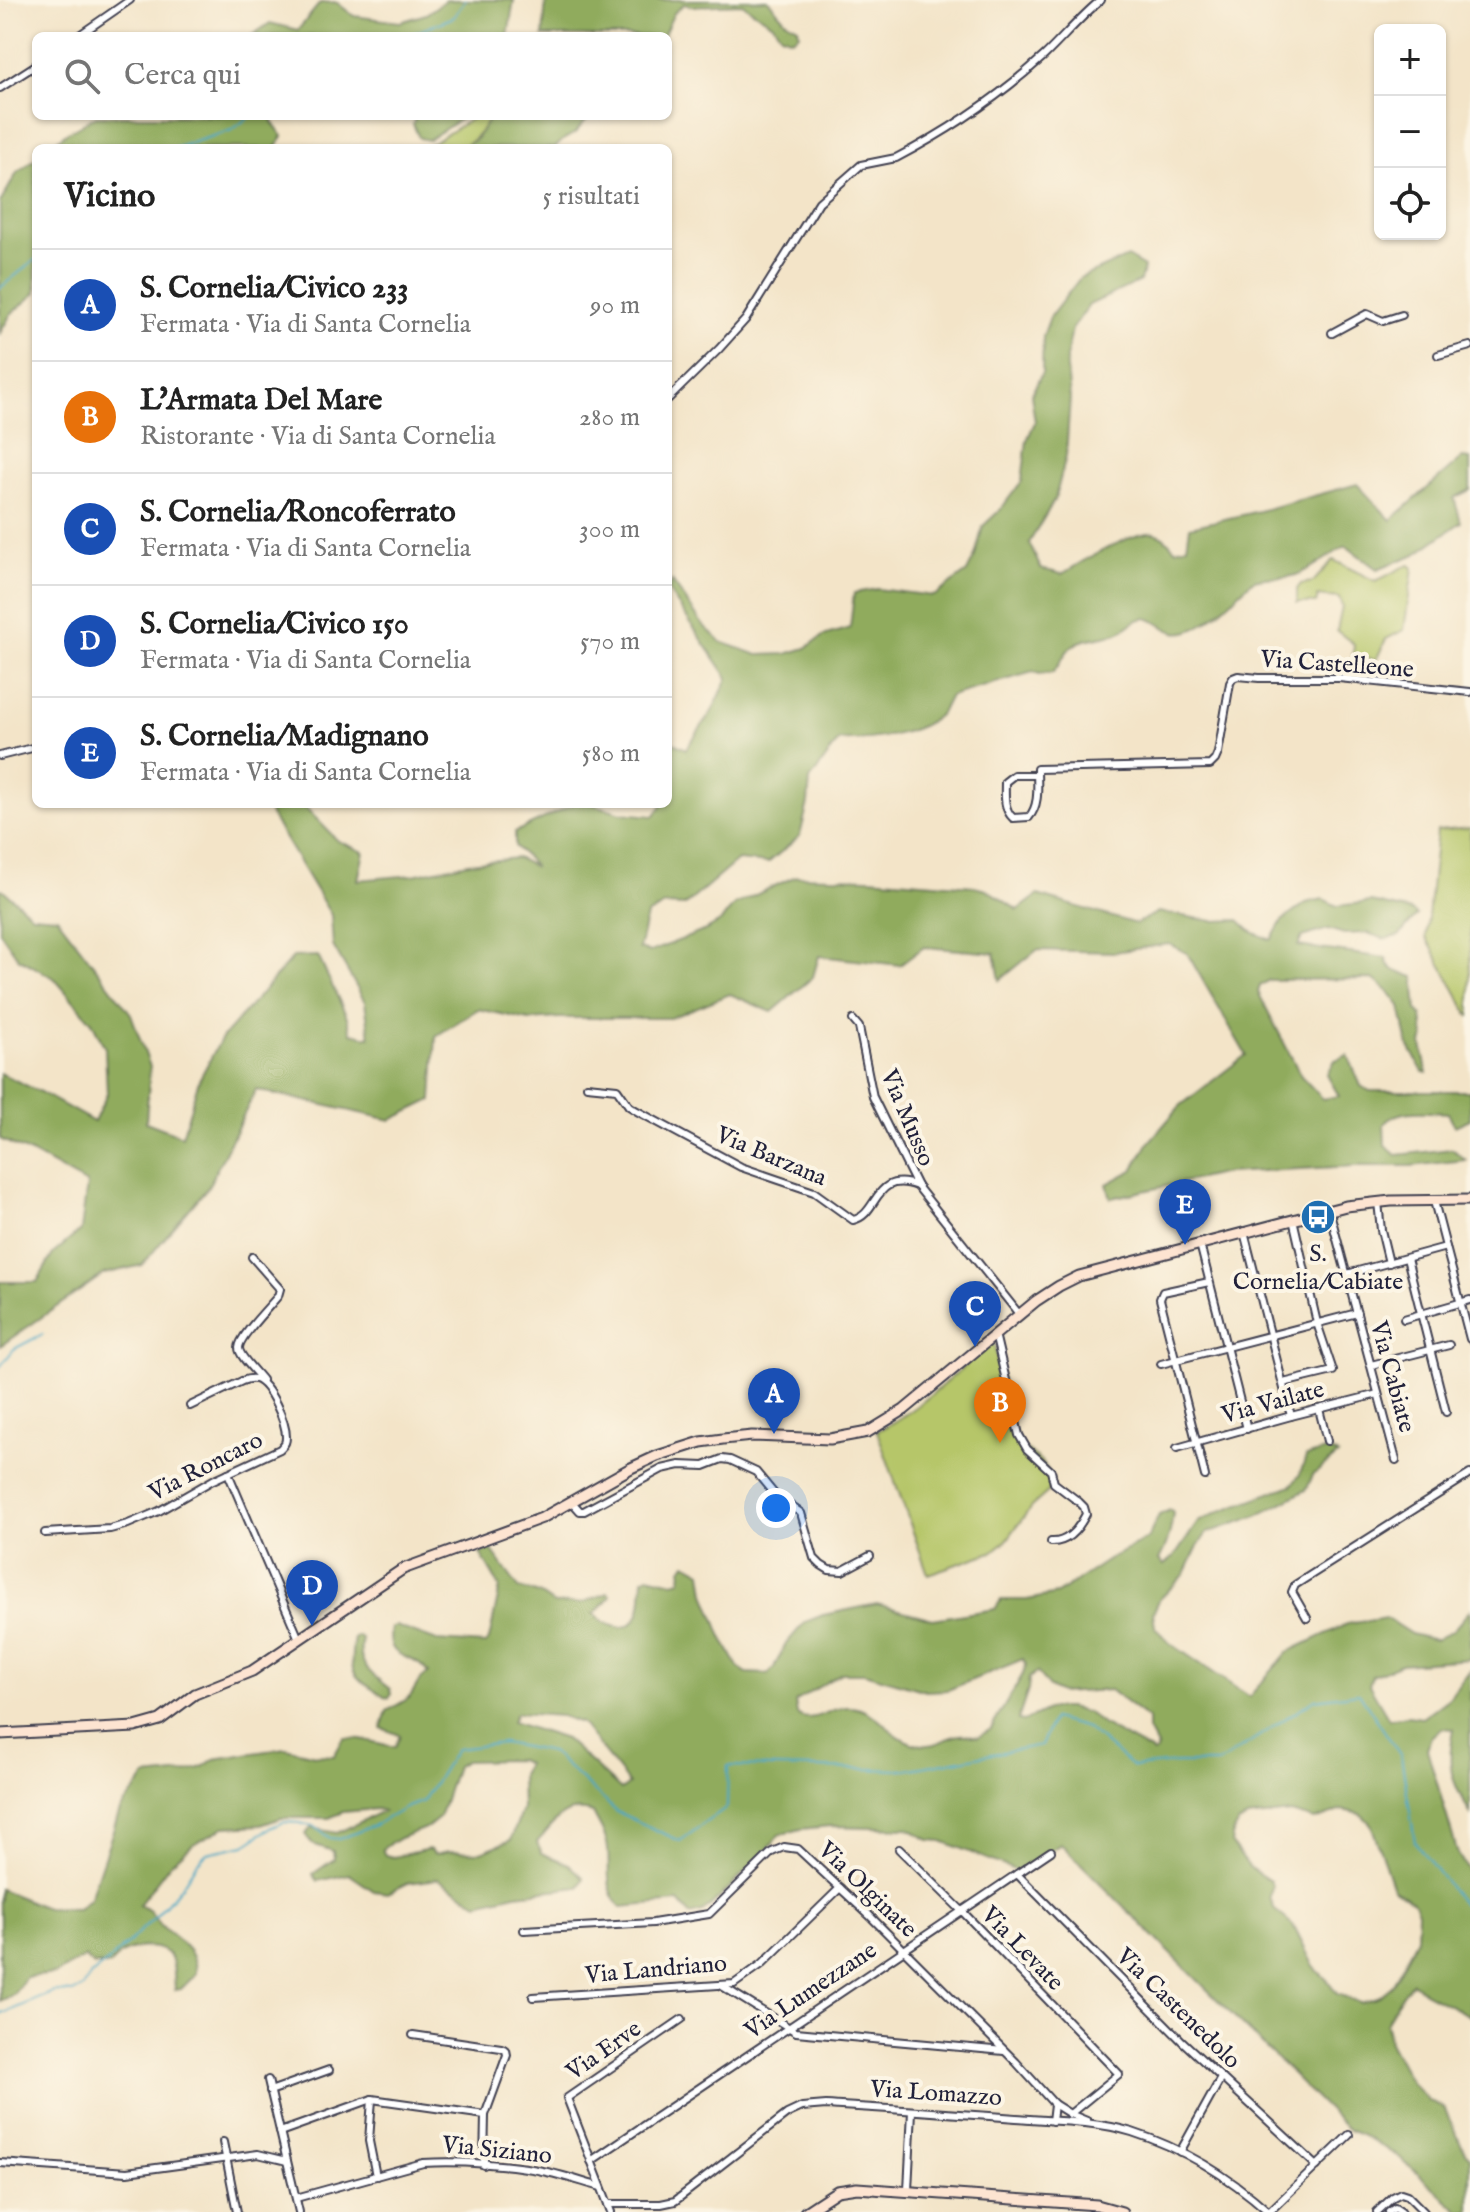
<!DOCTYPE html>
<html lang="it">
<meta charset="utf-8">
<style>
body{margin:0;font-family:"IM FELL English",serif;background:#f2f2f2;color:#222}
.controls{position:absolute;right:24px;top:24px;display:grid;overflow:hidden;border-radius:12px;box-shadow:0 2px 6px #0004}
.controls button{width:72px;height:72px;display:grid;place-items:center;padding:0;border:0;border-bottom:2px solid #e0e0e0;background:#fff;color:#222;font:40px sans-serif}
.you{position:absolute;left:776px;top:1508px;width:28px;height:28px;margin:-20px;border:6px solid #fff;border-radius:50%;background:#1a73e8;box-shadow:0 0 0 12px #1a73e833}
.badge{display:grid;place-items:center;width:52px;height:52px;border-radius:50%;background:#1f6fb2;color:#fff;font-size:26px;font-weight:700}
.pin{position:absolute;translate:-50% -66px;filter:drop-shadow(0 2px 4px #0008)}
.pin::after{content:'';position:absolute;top:42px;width:28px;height:24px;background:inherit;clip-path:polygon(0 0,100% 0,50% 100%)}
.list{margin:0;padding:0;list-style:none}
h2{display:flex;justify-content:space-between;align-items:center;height:104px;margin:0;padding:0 32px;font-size:34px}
h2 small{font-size:26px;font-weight:400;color:#767676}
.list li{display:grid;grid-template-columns:52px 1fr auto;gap:24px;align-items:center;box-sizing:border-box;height:112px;padding:0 32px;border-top:2px solid #e0e0e0}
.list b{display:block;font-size:30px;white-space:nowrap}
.list p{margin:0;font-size:26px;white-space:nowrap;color:#767676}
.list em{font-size:26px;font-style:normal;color:#767676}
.icon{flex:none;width:44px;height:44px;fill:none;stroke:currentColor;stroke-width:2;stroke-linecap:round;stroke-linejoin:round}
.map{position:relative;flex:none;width:1470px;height:2212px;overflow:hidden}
.search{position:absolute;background:#fff;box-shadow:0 2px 6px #0004;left:32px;top:32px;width:640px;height:88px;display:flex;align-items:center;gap:20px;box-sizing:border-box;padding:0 28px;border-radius:12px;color:#767676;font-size:30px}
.panel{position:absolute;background:#fff;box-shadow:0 2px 6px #0004;left:32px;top:144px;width:640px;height:664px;border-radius:12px}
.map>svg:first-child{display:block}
</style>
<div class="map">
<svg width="1470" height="2212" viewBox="0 0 1470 2212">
<rect width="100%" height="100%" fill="#fcf5e5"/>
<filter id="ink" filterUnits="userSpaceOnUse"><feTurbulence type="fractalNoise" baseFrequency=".0125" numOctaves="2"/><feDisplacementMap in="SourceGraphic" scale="16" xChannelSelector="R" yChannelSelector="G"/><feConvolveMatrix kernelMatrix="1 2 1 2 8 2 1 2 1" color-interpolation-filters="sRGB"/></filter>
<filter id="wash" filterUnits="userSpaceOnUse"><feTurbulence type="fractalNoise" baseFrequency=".006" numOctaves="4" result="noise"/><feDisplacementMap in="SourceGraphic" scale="32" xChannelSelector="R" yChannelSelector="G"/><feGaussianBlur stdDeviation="1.8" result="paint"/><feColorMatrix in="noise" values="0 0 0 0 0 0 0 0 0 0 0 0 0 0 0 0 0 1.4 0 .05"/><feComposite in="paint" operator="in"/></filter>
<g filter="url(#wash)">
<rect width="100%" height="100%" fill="#f3e4c8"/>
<!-- green -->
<g fill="#b6c669" stroke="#6c7452" stroke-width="2">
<path d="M476 116H491C467 152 465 148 424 148Z"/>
<path d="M1333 560 1375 581C1388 577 1397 568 1410 565L1413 568 1404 630 1386 639 1376 660 1364 657 1360 676 1351 674 1354 644 1337 631 1342 607 1339 598 1318 596 1316 603H1297V589L1301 584 1313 582Z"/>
<path d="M1470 828V1017L1426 937 1437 831Z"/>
<path d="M993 1341 1014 1430 1020 1444 1044 1465 1052 1477 1049 1491 1031 1507 1007 1540 992 1552 928 1574 877 1431C920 1410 956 1372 993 1341Z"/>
</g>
<!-- forest -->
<g fill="#90ab5d" stroke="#59664c" stroke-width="2" fill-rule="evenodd">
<path d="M446 0H514L508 36H251L270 23 298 30 320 3 336 2 354 16 400 22 426 14Z"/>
<path d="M546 0H768L786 21 798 27 799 34 792 39 781 35 773 24 742 4 693 6 684 4 674 13 663 36H543Z"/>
<path d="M96 116H273L272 122 283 136 276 148H48L66 133Z"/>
<path d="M416 116H465L428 140 419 138 413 124Z"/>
<path d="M491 116H590L575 133 563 140 555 148H461L476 139Z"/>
<path d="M36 158V293L11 314 0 333V203L17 173Z"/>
<path d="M1127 257 1144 267 1140 281 1089 305 1072 329 1066 359 1070 398 1066 456 1055 499 1029 543 1041 569 1062 574C1079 563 1136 529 1155 533 1164 535 1169 543 1175 549L1187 546 1190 527 1259 511 1357 484 1391 520 1462 458 1470 459V490L1454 498 1461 522 1416 554 1377 569 1346 546C1330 555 1313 569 1296 575 1281 580 1266 575 1252 581 1235 596 1211 624 1189 631 1171 637 1165 625 1150 619 1137 615 1128 629 1117 633 1103 638 1081 637 1070 648 1063 655 1060 666 1052 673L1040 674 1033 672 950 696C947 701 944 708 941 713 920 735 868 741 839 740L810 780 808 803 800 836 768 863 738 860 684 906 665 905 647 915 639 949 650 952 706 930 720 922 734 905 796 876 869 878 974 886 986 889 1018 910 1038 895 1136 924 1158 912 1213 921 1239 920 1252 932 1271 940 1282 921 1306 903 1323 899 1337 906 1371 902 1411 911 1417 915 1399 936 1385 939 1367 933 1344 934 1328 929 1302 937 1298 946 1386 958C1388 972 1402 973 1414 977L1417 1010 1422 1016 1424 1037 1422 1044 1427 1073 1423 1072 1408 1045 1400 1006 1389 992 1373 979 1269 980 1260 986 1258 992 1301 1076 1323 1099 1339 1096 1327 1075 1335 1060 1348 1055 1361 1086 1370 1091H1470V1119L1455 1126 1448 1113C1428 1112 1397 1107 1384 1124L1385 1146 1397 1155 1452 1149 1466 1160 1411 1166H1356L1226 1173 1111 1198 1107 1184 1133 1170 1149 1142 1180 1106 1246 1055 1187 953 1169 944 1114 952 1037 950 1000 980 995 953 924 947 900 965 819 956 813 977 772 1012 730 994 670 1018H559L529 1020 478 1009 436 1036 432 1100 391 1120 256 1090 208 1187 142 1265 104 1274 0 1346V1282H37L53 1254 81 1230 87 1184 33 1154 0 1139V1073L40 1092 94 1122 107 1094 105 1048 92 1022 54 978 18 958 0 932V890L2 889 32 915 57 917 131 1014 150 1067 146 1122 182 1136 199 1080 221 1039 293 957 318 956 347 1017 351 1033 370 1037 365 1002 333 946 331 915 264 804H302L338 841 364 852 358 880 413 875 468 863 517 858 535 867 515 846V832L574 804H592L622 813 654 816 663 804H668V740L686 749 713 710 728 678 668 590 672 581 703 625 721 642 758 655 786 654 806 648 823 636 850 628 854 593 877 589 934 596 967 572 975 556 983 526 1000 510 1022 481 1027 440 1035 422 1031 395 1042 373 1043 336 1050 317 1080 278Z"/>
<path d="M1328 1450 1338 1455 1313 1475 1306 1490 1257 1516 1207 1533 1198 1546 1185 1574 1159 1600 1153 1613 1155 1626 1167 1641 1249 1697 1288 1652 1347 1624 1386 1618 1411 1634 1435 1640 1454 1629 1470 1610V1659L1401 1664 1372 1676 1369 1685 1389 1719 1408 1716 1422 1718 1449 1698 1470 1670V1813C1451 1779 1446 1768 1454 1729L1441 1728 1431 1737 1427 1749 1458 1854 1470 1874V2016L1424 1992 1412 1982 1396 2004 1386 2024 1389 2042 1411 2083 1428 2100 1444 2108 1465 2152 1470 2157V2212H1460C1425 2181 1393 2145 1348 2130L1061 1844 1017 1871 942 1841 929 1840 907 1828 830 1826 801 1829 779 1835 767 1850 712 1905 702 1912 690 1915 679 1902 621 1907C602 1887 612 1867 607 1843 605 1833 597 1822 593 1813 562 1804 557 1821 537 1842L541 1853 569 1864 584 1878 579 1887 516 1894 478 1903 438 1879 408 1883 388 1893 374 1891 349 1874 318 1881 313 1874 334 1859 333 1851 312 1844 305 1834 311 1828 337 1833 383 1811 377 1809 343 1812 329 1818H281L261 1825 224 1827 192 1845 170 1864 139 1905C154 1912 148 1910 158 1922 173 1940 197 1945 196 1974L181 1989 175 1990C174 1980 175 1967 171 1958 162 1943 136 1946 123 1953 118 1956 113 1962 109 1966L93 1965 85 1957 56 1974 26 1977 13 1995 0 2001V1889L46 1908 78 1909 90 1898 120 1810 146 1777 185 1773 203 1767 214 1759 286 1748 315 1755 334 1756 344 1738 361 1739 395 1747 400 1735 381 1728 387 1711 409 1698 420 1680 428 1673C413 1650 385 1665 391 1627L396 1626 437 1641 485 1644 489 1640 500 1587 480 1553 491 1550 519 1588 539 1594 554 1604 582 1603 608 1593 611 1596 594 1614C608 1627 629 1636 639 1613 643 1604 642 1589 643 1579L648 1576 673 1582 681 1580 682 1569 686 1563 702 1572 705 1593 722 1637 738 1667 747 1673 768 1674 774 1668 785 1645 805 1622 823 1615 877 1604 933 1619 995 1609 1001 1600H1027L1057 1594 1108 1560 1148 1538 1159 1515 1170 1510 1173 1513C1171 1531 1168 1544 1159 1560L1164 1565 1177 1553 1198 1522 1221 1511 1292 1485 1300 1474 1306 1457ZM1023 1659 1026 1665 1023 1674 991 1729 978 1737C973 1736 965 1734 960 1735 940 1738 937 1750 912 1743 889 1736 877 1708 849 1707 832 1706 812 1726 797 1714L795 1702 841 1673H864L926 1691 948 1690ZM1037 1672 1049 1687 1060 1693 1110 1690 1148 1719V1730L1158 1749 1154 1753 1105 1726 1088 1713 1069 1708H1052L1024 1721 1018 1720 1028 1690 1029 1678ZM516 1713 561 1716 581 1723 629 1784 621 1790 565 1739 512 1722ZM519 1760 527 1764 521 1774 522 1809 511 1840 481 1852 449 1851 435 1854 429 1849 393 1857 385 1855 382 1849 400 1838 428 1827 439 1818 456 1766 465 1761ZM1343 1810 1361 1814 1371 1824 1393 1888 1414 1902 1418 1912 1417 1938 1392 1986 1377 1998 1361 2003 1337 1994 1329 1982 1314 1967 1293 1925 1275 1910 1270 1898 1272 1886 1270 1881 1250 1868 1231 1843 1233 1833 1238 1823 1247 1818 1291 1813 1315 1820Z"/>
<path d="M358 1636 362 1639C355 1665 373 1675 390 1689L391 1694 389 1698 384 1697C354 1676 347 1676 354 1638Z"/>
</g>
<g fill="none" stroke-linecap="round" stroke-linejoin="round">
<!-- stream -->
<g stroke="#46a7c5" stroke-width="2">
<path d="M407 36 454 17 465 0"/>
<path d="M175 148 232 130 250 116"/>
<path d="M0 288 36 259"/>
<path d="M0 1367 14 1349 43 1334"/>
<path d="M1465 1909 1470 1935"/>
<path d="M0 2015 54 1992 73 1993 82 1988 91 1975 107 1963 155 1917 182 1886 196 1864 207 1853 245 1845 270 1828 284 1822 299 1823 313 1826 330 1838 340 1839 377 1824 405 1808 423 1801 456 1749 503 1743 551 1752 617 1812 680 1841 727 1807 728 1766 906 1770 1041 1745 1053 1719 1087 1728 1133 1767 1177 1763H1218L1315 1699 1359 1693 1401 1756 1415 1842 1465 1908 1470 1910"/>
</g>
</g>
</g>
<g filter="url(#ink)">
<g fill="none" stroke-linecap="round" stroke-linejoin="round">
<!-- street casing -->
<g stroke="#413f50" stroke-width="10">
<g id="street">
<path d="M78 36 130 0"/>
<path d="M0 88 36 65"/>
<path d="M1332 333 1367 314 1383 321 1402 315"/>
<path d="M1438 355 1470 346"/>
<path d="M668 399 719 349 746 319 819 202 861 165 896 158C948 131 1000 96 1044 56 1063 38 1080 17 1101 0"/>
<path d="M0 756 36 747"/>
<path d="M1037 775H1014L1005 782C1005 794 1003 809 1013 818L1029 817C1040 805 1037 785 1037 769L1210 765 1215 760 1218 753 1230 683 1233 678 1238 676 1259 678H1339L1470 692"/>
<path d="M853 1020 859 1027 873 1097 917 1186"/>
<path d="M587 1086 617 1089 629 1106 637 1111 741 1167 814 1192 853 1220C879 1215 873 1170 917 1186L1019 1314"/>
<path d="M1434 1201 1470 1339"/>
<path d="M1378 1202 1381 1230 1389 1263"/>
<path d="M1329 1209 1396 1460"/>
<path d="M1244 1232 1291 1416"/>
<path d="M1200 1244 1247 1429"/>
<path d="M252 1257 280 1289 278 1296C270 1306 239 1337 239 1348 239 1356 257 1373 262 1380"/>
<path d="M1407 1258 1446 1412"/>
<path d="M1347 1274 1446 1247"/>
<path d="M1404 1319 1470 1300"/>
<path d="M995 1334 1019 1435 1027 1449 1051 1471 1054 1483 1079 1502 1084 1507 1086 1514C1079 1528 1068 1543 1051 1542"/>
<path d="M1161 1364 1357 1313"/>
<path d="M1371 1365 1449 1345"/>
<path d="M1283 1383 1333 1371 1317 1323 1293 1219"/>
<path d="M1319 1409 1327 1441"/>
<path d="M1177 1448 1291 1416 1378 1394"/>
<path d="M228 1473 299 1639"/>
<path d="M1205 1476 1160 1299 1163 1292 1209 1282"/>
<path d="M572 1502 580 1511H584L662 1469 680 1465 704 1466 722 1459 730 1460 756 1472 775 1495 801 1513 814 1558 821 1565 829 1570 842 1571 870 1556"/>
<path d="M45 1533 110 1529 128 1524 159 1511 213 1480 280 1449C284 1444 286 1444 286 1437 286 1422 270 1384 255 1379 250 1378 247 1379 242 1381L190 1406"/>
<path d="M1307 1618 1292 1592 1295 1585 1470 1474"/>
<path d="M899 1849 962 1911 1119 2074 1070 2114"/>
<path d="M1017 1874 1182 2041 1317 2166"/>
<path d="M524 1930 653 1923 709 1914 772 1852 784 1847 798 1849 869 1915 1016 2062 1054 2104 1052 2121"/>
<path d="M722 1986 796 2032 1004 2051"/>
<path d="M533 1997 734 1984 762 1964 840 1888"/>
<path d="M413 2035 501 2048 506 2050 507 2055 485 2115 484 2165"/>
<path d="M268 2080 299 2212"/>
<path d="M270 2091 329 2070"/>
<path d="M372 2099 369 2141 376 2176"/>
<path d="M1054 2104 1070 2114 1087 2121"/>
<path d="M280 2132 372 2099 485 2115"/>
<path d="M223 2142 237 2212"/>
<path d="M1180 2152 1221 2078"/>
<path d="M591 2161 1051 1851"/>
<path d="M0 2163 127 2172 258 2154 287 2161"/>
<path d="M908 2190 912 2111"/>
<path d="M296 2198 423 2163C460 2161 511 2164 547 2172 565 2176 583 2182 601 2187"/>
<path d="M608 2204H661L675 2201 787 2114 802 2107 826 2105C889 2109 953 2113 1016 2118 1055 2121 1095 2121 1132 2132 1182 2148 1230 2177 1269 2212"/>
<path d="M611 2212 567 2098 682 2019"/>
<path d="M1269 2212 1349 2135"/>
<path d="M1377 2212 1393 2197 1401 2193 1407 2195 1424 2212"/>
<path d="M1389 2212 1395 2208 1401 2212"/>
</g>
</g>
<!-- secondary casing -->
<g stroke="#413f50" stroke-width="13">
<g id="secondary">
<path d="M0 1734 135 1727 160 1720 195 1694 252 1671 403 1569 542 1518 631 1468 657 1456 701 1442 723 1439 752 1436 830 1439 868 1432 904 1410 1036 1301 1059 1286 1079 1276 1346 1206 1391 1201 1470 1200"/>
<path d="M805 2212 837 2191 857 2188 1097 2205 1122 2212"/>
</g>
</g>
<!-- street -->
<use href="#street" stroke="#fff" stroke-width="6"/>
<!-- secondary -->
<use href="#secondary" stroke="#fde4d1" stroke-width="9"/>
</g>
</g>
<!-- icons -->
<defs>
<g id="bus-disc" transform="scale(1.8)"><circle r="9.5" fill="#1f6fb2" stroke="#fcf5e5"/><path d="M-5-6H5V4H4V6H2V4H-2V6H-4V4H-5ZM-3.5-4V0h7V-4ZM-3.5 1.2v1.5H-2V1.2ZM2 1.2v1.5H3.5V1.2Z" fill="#fff"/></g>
</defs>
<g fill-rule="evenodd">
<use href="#bus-disc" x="1318" y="1217"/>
</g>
<g text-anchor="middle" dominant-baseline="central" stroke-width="8" stroke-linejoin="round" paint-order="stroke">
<!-- street labels -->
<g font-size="24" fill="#22223b" stroke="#fcf5e5">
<text transform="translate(1337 665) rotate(4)">Via Castelleone</text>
<text transform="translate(907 1118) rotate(67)">Via Musso</text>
<text transform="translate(771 1157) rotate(23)">Via Barzana</text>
<text transform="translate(1392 1377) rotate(75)">Via Cabiate</text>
<text transform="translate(1273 1403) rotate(-15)">Via Vailate</text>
<text transform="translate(206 1467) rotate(-27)">Via Roncaro</text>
<text transform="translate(867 1890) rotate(44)">Via Olginate</text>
<text transform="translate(1022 1949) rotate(46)">Via Levate</text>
<text transform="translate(656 1970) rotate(-5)">Via Landriano</text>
<text transform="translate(811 1991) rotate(-34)">Via Lumezzane</text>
<text transform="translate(1178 2009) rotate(44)">Via Castenedolo</text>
<text transform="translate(604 2051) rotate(-35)">Via Erve</text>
<text transform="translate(936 2094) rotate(4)">Via Lomazzo</text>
<text transform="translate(497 2151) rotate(6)">Via Siziano</text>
</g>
<!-- poi labels -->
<g font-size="24" fill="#22223b" stroke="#fcf5e5">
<text x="1318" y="1254">S.<tspan x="1318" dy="28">Cornelia/Cabiate</tspan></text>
</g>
</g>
</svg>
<div class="controls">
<button>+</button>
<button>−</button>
<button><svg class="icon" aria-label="locate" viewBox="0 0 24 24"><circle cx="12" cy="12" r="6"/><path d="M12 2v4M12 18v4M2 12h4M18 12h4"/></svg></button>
</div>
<div class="you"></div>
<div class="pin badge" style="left:774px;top:1434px;background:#1a4fb4">A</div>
<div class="pin badge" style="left:1000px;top:1443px;background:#e8710a">B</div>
<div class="pin badge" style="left:975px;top:1347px;background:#1a4fb4">C</div>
<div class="pin badge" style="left:312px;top:1626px;background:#1a4fb4">D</div>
<div class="pin badge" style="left:1185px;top:1245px;background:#1a4fb4">E</div>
<div class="search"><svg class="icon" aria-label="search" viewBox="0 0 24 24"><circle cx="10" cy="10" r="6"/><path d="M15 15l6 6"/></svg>Cerca qui</div>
<section class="panel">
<h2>Vicino<small>5 risultati</small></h2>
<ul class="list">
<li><span class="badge" style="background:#1a4fb4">A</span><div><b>S. Cornelia/Civico 233</b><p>Fermata · Via di Santa Cornelia</p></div><em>90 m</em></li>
<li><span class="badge" style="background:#e8710a">B</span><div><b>L'Armata Del Mare</b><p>Ristorante · Via di Santa Cornelia</p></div><em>280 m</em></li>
<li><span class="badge" style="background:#1a4fb4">C</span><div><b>S. Cornelia/Roncoferrato</b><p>Fermata · Via di Santa Cornelia</p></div><em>300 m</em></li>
<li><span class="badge" style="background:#1a4fb4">D</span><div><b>S. Cornelia/Civico 150</b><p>Fermata · Via di Santa Cornelia</p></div><em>570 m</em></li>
<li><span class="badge" style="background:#1a4fb4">E</span><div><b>S. Cornelia/Madignano</b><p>Fermata · Via di Santa Cornelia</p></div><em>580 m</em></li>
</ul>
</section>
</div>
